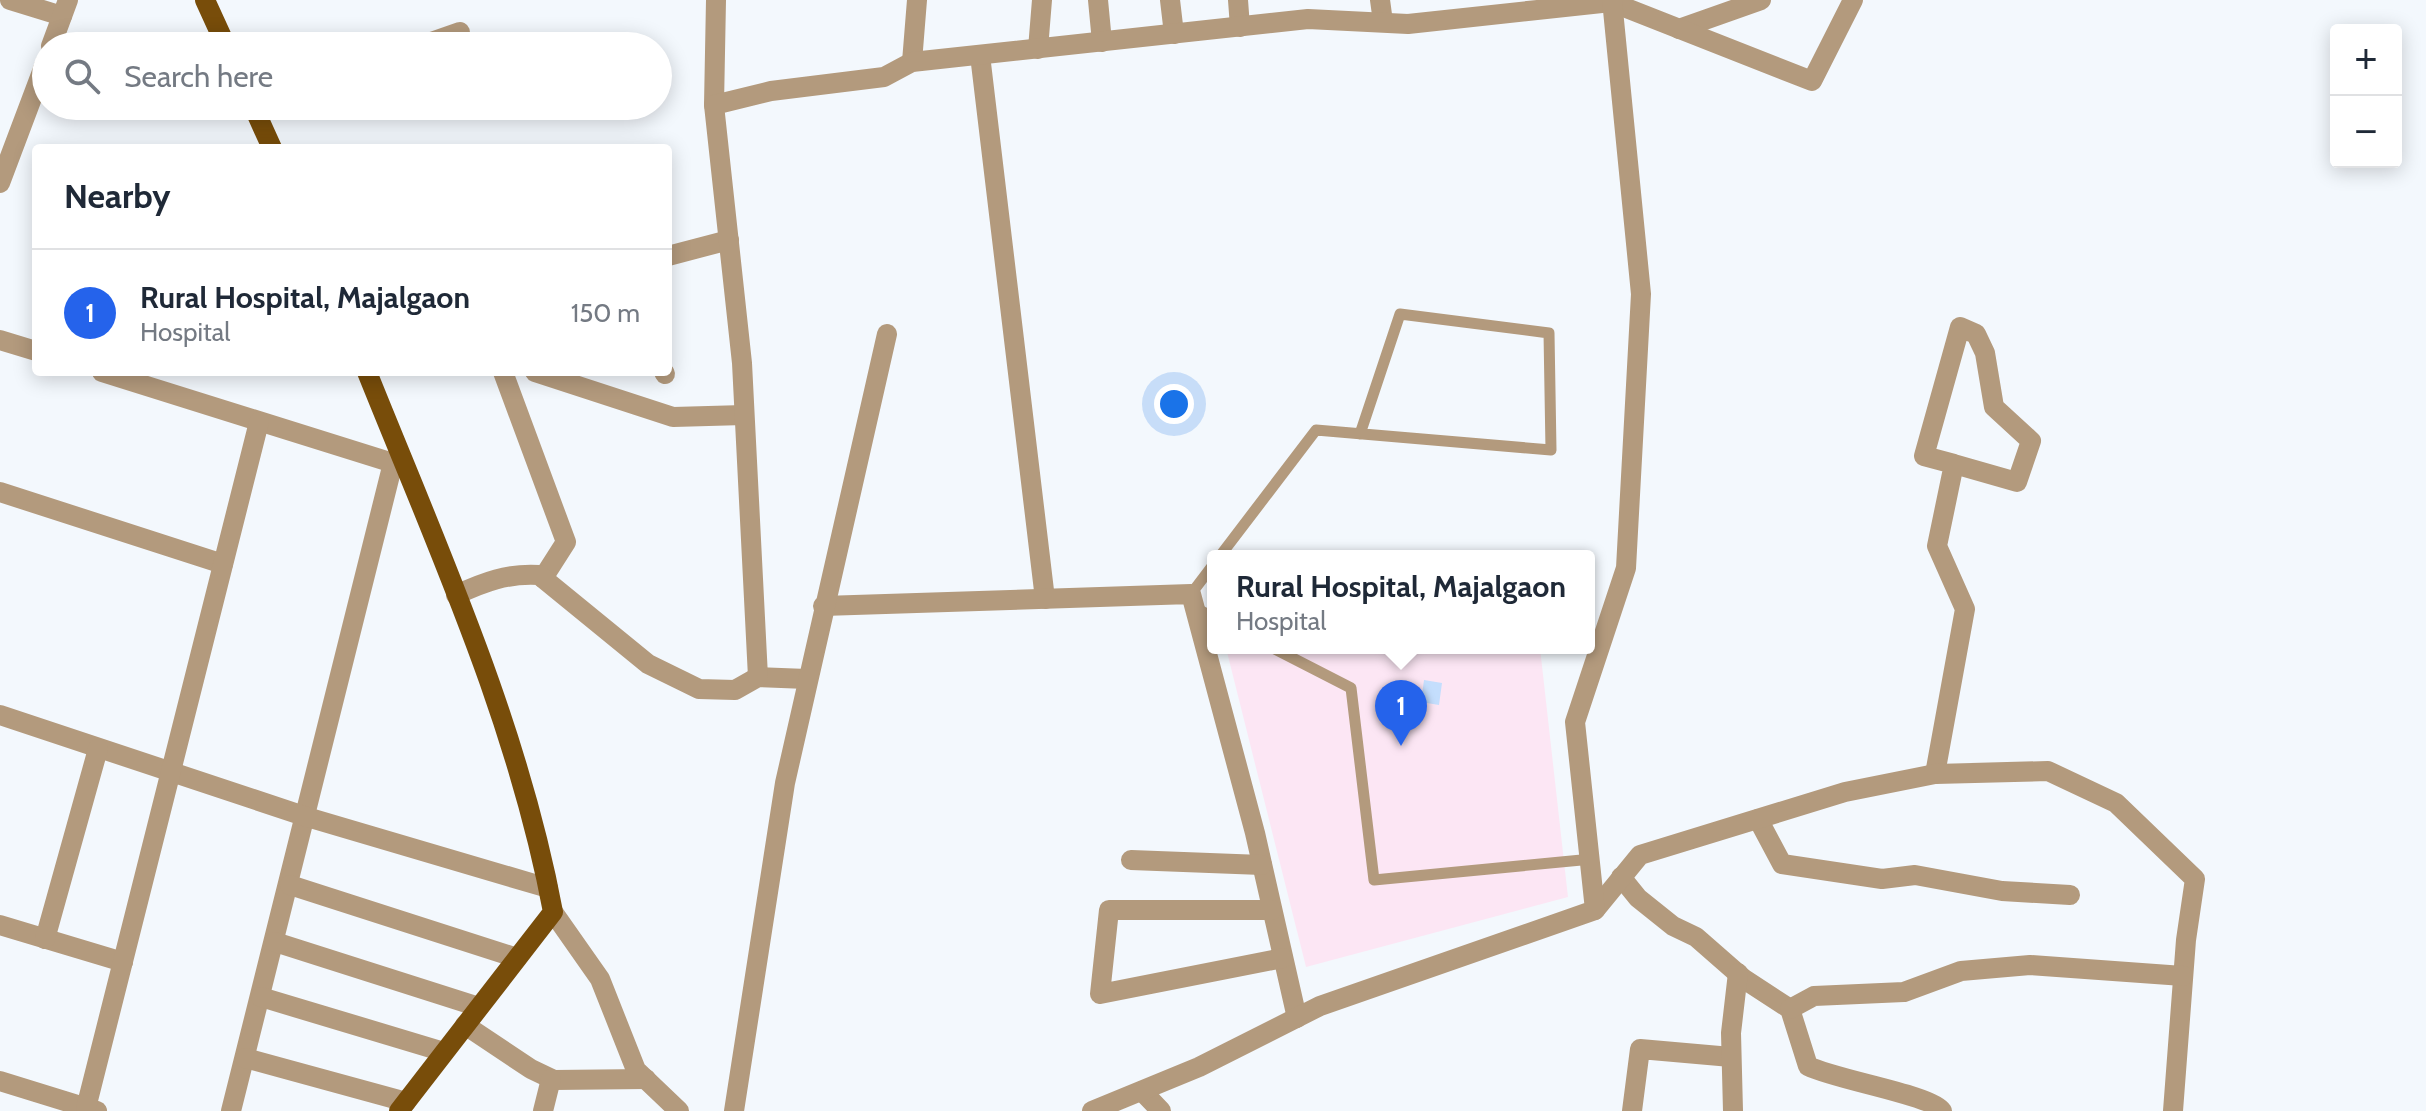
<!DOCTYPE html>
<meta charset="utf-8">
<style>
body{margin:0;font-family:Cabin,sans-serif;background:#f2f2f3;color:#1f2937}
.controls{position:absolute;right:24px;top:24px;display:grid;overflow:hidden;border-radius:8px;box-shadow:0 4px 20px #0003}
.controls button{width:72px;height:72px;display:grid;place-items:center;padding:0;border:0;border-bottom:2px solid #e0e1e3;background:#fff;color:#1f2937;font:40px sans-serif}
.you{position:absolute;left:1174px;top:404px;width:28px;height:28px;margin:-20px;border:6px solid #fff;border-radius:50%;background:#1a73e8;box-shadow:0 0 0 12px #1a73e833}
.badge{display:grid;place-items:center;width:52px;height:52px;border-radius:50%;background:#2563eb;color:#fff;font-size:26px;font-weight:700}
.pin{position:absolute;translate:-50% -66px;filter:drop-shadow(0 2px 4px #0008)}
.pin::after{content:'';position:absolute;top:42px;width:28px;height:24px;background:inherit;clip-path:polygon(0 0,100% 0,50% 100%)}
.popup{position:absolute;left:1207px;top:550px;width:388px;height:104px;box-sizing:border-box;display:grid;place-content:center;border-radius:8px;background:#fff;filter:drop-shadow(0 2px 6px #0005);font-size:26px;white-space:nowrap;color:#747a83}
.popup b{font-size:30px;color:#1f2937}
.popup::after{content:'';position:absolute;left:50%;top:100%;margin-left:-16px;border:16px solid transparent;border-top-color:#fff}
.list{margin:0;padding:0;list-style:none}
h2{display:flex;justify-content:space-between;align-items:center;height:104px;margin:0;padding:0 32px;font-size:34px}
h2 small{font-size:26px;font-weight:400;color:#747a83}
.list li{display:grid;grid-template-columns:52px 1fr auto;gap:24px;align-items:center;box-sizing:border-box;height:128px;padding:0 32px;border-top:2px solid #e0e1e3}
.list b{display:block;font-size:30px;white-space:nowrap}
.list p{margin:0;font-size:26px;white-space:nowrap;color:#747a83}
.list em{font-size:26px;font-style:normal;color:#747a83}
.icon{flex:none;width:44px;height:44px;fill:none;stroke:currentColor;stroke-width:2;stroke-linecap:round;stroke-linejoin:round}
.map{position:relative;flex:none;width:2426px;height:1111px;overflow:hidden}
.search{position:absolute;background:#fff;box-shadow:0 4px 20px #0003;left:32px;top:32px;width:640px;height:88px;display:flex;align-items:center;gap:20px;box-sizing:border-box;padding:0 28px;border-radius:44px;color:#747a83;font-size:30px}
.panel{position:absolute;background:#fff;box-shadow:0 4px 20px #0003;left:32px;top:144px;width:640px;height:232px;border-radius:8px}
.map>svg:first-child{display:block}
</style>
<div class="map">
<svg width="2426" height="1111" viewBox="0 0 2426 1111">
<rect width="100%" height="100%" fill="#f3f8fd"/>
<!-- medical -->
<path fill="#fce6f4" d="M1226 648H1540L1568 897 1306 967Z"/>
<!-- building -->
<path fill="#c4defd" d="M1424 680 1442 683 1439 705 1421 702Z"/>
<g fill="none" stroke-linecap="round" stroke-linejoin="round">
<!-- service -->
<g stroke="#b39a7d" stroke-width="11">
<path d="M1220 556 1316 430 1551 450 1549 333 1400 314 1360 434"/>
<path d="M1191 594 1213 565"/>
<path d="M1195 608 1213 617"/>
<path d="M1273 648 1351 688 1374 880 1592 859"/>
</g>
<!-- minor -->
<g stroke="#b39a7d" stroke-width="20">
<path d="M10 0 62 16"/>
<path d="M1098 0 1102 42"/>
<path d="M1170 0 1174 34"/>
<path d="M1238 0 1240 27"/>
<path d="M1380 0 1383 22"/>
<path d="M1679 29 1761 0"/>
<path d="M51 46 68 0"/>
<path d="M420 46 460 32"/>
<path d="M1038 49 1042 0"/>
<path d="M980 55 1045 599"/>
<path d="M912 62 917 0"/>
<path d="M714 105 716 0"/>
<path d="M0 183 46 61"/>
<path d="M668 256 729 240"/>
<path d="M0 340 36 351"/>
<path d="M102 372 393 463 231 1111"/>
<path d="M503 372 566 542 543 578"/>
<path d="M535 372 673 417 744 415"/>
<path d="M664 372 665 374"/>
<path d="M0 492 223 564"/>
<path d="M456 595C484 582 508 573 539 575L648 664 699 689 735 690 758 677 807 679"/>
<path d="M823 606 1191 594 1255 833 1297 1018"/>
<path d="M758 677 742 363 714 105 771 91 884 77 912 62 1308 19 1408 24 1611 2 1812 81 1853 0"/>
<path d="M0 715 307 817 548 888"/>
<path d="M1935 774 1965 609 1937 546 1954 464 2017 482 2031 441 1994 407 1985 353 1976 334 1960 327 1924 456 1954 464"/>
<path d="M1758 819 1782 864 1882 879 1915 875 2002 891 2070 895"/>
<path d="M1131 860 1262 865"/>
<path d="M1621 877 1638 898 1673 926 1696 937 1744 979 1790 1009 1808 1066C1836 1080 1932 1095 1942 1111"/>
<path d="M290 885 517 958"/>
<path d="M1272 910H1109L1100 994 1283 958"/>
<path d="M1595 910 1640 855 1845 792 1935 774 2048 771 2116 803 2195 879 2186 940 2173 1111"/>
<path d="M0 925 123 962"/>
<path d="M45 939 98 749"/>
<path d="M275 942 479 1007"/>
<path d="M261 997 444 1052"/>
<path d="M1790 1009 1814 996 1904 992 1961 971 2030 965 2183 976"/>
<path d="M465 1025 531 1069 554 1080 646 1079"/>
<path d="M245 1058 406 1102"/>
<path d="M0 1081 97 1111"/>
<path d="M1142 1091 1161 1111"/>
<path d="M86 1108 259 422"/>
<path d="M543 1111 551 1079"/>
<path d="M734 1111 785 783 887 334"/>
<path d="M1632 1111 1640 1049 1731 1057"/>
<path d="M1733 1111 1731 1033 1738 973"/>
</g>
<!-- tertiary -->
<g stroke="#b39a7d" stroke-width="20">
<path d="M553 912 600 979 636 1070 679 1111"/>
<path d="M1092 1111 1199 1067 1320 1006 1595 910 1575 722 1626 568 1641 294 1612 0"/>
</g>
<!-- primary -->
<g stroke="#784d0a" stroke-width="20">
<path d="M205 0 226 46"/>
<path d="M253 106 272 148"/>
<path d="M367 372C438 549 518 724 553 912L399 1111"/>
</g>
</g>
</svg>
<div class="controls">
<button>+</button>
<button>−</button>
</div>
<div class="you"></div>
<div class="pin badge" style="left:1401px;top:746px">1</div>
<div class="popup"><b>Rural Hospital, Majalgaon</b>Hospital</div>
<div class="search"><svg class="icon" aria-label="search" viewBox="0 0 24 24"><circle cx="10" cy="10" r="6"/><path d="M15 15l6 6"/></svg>Search here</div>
<section class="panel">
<h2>Nearby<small></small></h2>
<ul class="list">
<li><span class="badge">1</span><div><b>Rural Hospital, Majalgaon</b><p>Hospital</p></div><em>150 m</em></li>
</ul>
</section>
</div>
